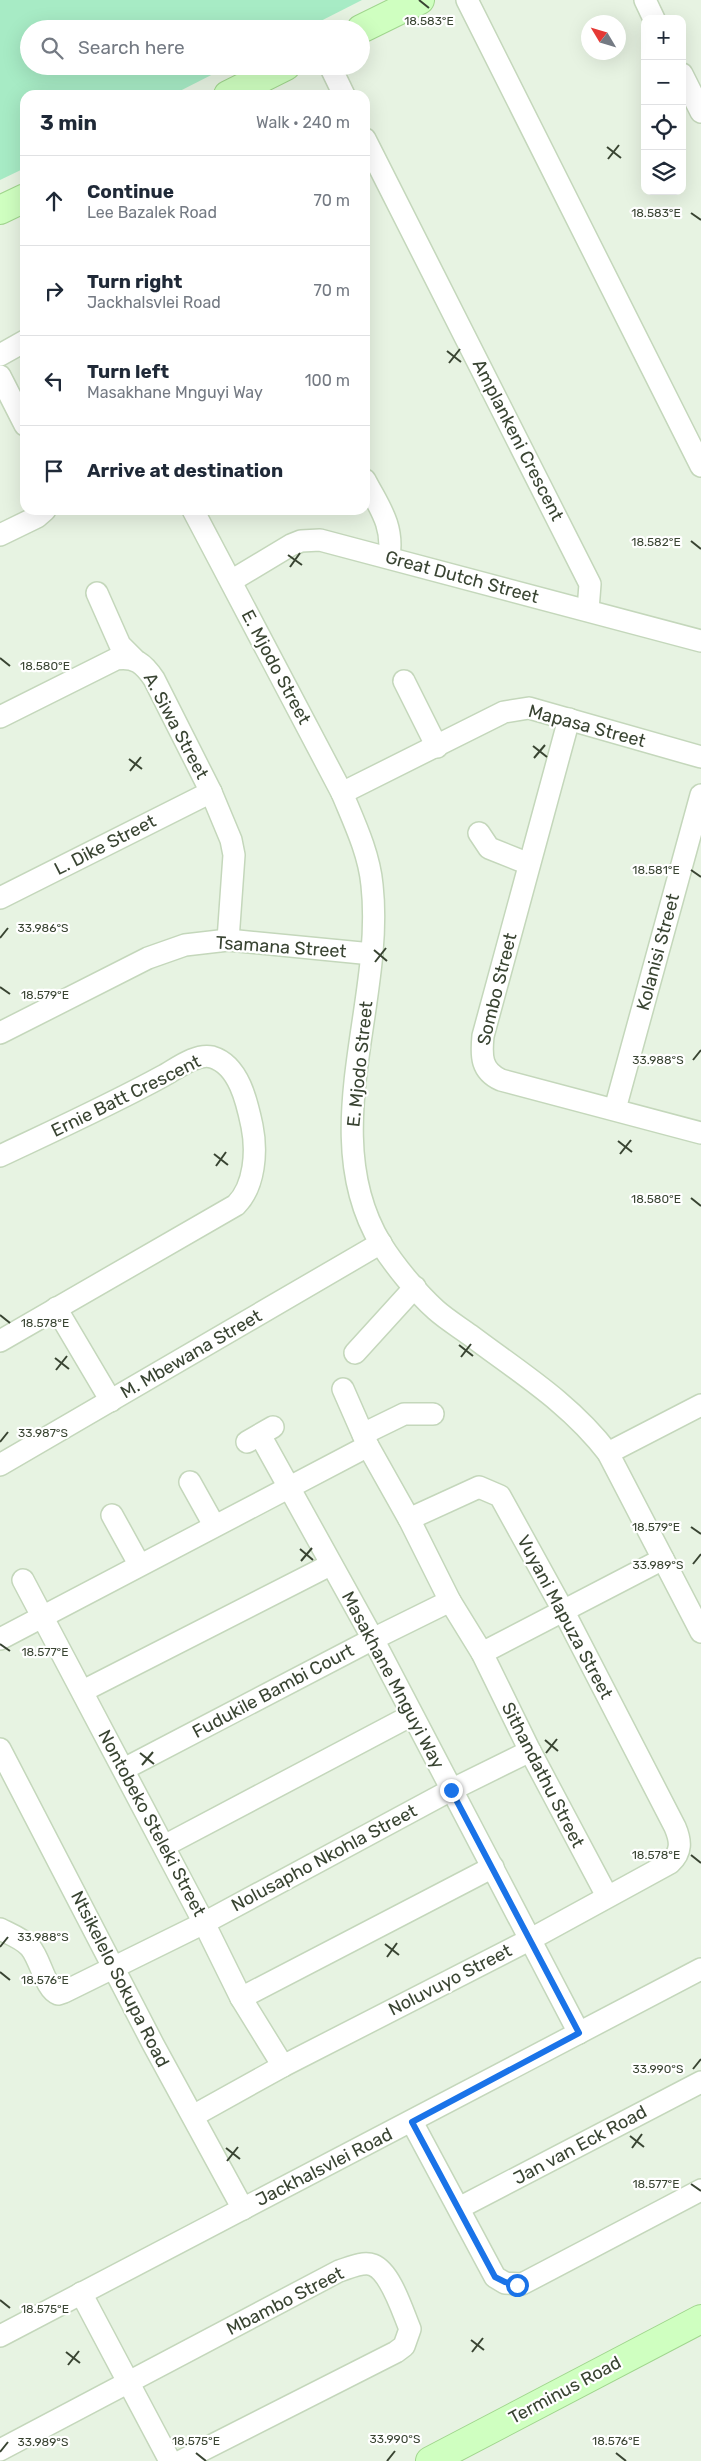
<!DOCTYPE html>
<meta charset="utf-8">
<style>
body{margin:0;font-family:Rubik,sans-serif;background:#f6f6f7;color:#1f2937}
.controls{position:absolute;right:15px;top:15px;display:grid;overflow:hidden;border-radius:10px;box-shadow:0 5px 20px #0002}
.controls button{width:45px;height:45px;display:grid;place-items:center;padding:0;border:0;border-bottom:1px solid #e0e1e3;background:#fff;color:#1f2937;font:25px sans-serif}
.compass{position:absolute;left:581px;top:15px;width:45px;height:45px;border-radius:50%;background:#fff;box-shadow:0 5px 20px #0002;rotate:308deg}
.stop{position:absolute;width:15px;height:15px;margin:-11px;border:4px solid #1a73e8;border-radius:50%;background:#fff}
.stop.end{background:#1a73e8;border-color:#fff;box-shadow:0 1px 5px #0008}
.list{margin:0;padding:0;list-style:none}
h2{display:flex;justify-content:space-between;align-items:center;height:65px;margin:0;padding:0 20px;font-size:21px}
h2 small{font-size:16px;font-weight:400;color:#747a83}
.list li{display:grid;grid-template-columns:32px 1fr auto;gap:15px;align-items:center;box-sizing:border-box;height:90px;padding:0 20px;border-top:1px solid #e0e1e3}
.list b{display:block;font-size:19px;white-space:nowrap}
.list p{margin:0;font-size:16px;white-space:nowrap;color:#747a83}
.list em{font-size:16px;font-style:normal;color:#747a83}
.icon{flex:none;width:28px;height:28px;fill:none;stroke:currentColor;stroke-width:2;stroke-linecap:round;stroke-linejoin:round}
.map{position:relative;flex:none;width:701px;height:2461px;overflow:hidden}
.search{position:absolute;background:#fff;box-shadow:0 5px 20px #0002;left:20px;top:20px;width:350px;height:55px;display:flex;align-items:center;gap:12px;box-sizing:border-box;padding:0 18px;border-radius:28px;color:#747a83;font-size:19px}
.panel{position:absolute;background:#fff;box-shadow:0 5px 20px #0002;left:20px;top:90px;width:350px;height:425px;border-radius:15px}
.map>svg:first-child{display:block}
</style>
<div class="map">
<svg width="701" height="2461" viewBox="0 0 701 2461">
<rect width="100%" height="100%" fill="#e7f3e2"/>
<!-- green -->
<path fill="#a7ebc5" d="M0 0H362L305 29H29V66H229L172 95H25V168L0 180Z"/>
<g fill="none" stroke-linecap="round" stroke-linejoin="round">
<!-- street casing -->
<g stroke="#c4d7bb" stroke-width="24">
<g id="street">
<path d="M467 0 701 466"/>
<path d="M645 0 654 19"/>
<path d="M330 66 344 95"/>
<path d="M682 74 701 112"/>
<path d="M365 139 590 584 588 610"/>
<path d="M0 355 25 341"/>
<path d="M0 376 25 425"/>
<path d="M365 480C379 507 394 525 389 557"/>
<path d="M193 510 342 793C354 822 369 853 372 885 385 1002 315 1135 381 1244 394 1265 417 1293 436 1310 446 1319 459 1327 470 1335 519 1372 570 1403 608 1453L701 1632"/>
<path d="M0 535 37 517 45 510"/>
<path d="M231 581 291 545 301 541 320 540 701 641"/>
<path d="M97 593 120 645 134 659"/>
<path d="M404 681 437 747"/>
<path d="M0 717 116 659C135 656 144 664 154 679L211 792 231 840 234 855 228 940"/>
<path d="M569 719 483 1036C481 1056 481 1071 501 1080L701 1133"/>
<path d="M342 793 504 712 529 708 701 757"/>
<path d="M479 833 489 848 529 864"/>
<path d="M0 898 211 792"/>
<path d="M0 1033 148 958 185 945 228 940 372 954"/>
<path d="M615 1109 701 795"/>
<path d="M0 1156C55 1130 110 1105 163 1076 176 1069 196 1053 212 1057 239 1065 247 1102 252 1126 257 1151 255 1186 236 1205L0 1341"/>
<path d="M56 1308 111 1401"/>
<path d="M355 1353 415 1287"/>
<path d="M343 1389 368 1446 409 1519 450 1601 482 1653 530 1751 607 1896"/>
<path d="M363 1434 404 1414H433"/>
<path d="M260 1435 373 1639 579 2033"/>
<path d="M247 1442 273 1427"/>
<path d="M608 1453 701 1405"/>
<path d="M0 1465 381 1243"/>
<path d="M190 1482 214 1525"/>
<path d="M112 1515 139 1564"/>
<path d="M23 1580 204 1923 241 1998 283 2066"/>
<path d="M0 1639 368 1446"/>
<path d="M482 1653 663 1559"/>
<path d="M83 1691 330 1565"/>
<path d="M0 1749 153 2044 243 2209"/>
<path d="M124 1769 373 1639 450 1601"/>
<path d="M164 1846 412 1715"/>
<path d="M0 1929C10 1934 23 1939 30 1947 41 1960 45 1989 58 1994L64 1992 204 1923 451 1790 530 1751"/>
<path d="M241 1998 493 1867"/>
<path d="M193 2116 283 2066 531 1939 670 1863C682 1852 681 1841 675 1827L564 1612 500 1496 479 1487 409 1519"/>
<path d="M412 2122 495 2277 505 2283 522 2284 701 2190"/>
<path d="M459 2208 701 2082"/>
<path d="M81 2293 170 2461"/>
<path d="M0 2336 701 1969"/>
<path d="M0 2450 339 2271C349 2268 363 2261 373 2265 391 2272 403 2313 410 2329L404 2346 396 2352 181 2461"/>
</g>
</g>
<!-- secondary casing -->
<g stroke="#a0d68d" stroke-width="30">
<g id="secondary">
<path d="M361 29 420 0"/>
<path d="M228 95 286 66"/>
<path d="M0 210 25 198"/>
<path d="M430 2461 701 2319"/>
</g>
</g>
<!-- street -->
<use href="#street" stroke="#fff" stroke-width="21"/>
<!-- secondary -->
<use href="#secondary" stroke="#cfffc0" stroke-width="28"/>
</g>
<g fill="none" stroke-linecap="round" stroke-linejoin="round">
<!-- route -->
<path stroke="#1a73e8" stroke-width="6" d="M451 1790 579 2033 412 2122 495 2277 505 2282 517 2285"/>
</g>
<!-- ticks -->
<path fill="none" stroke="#394432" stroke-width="2" d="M419 0 429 8M607 147 621 158M608 159 619 145M691 213 701 220M447 351 461 362M449 363 460 349M691 541 701 549M288 555 302 565M290 567 300 553M0 658 10 666M533 746 547 757M534 758 545 745M129 759 142 769M130 771 141 757M691 870 701 877M0 938 8 928M374 950 387 961M375 962 386 948M0 987 10 994M693 1060 701 1050M618 1141 632 1152M214 1154 228 1165M620 1154 631 1140M216 1166 226 1152M691 1198 701 1206M0 1315 10 1323M459 1345 473 1356M461 1357 471 1344M55 1358 69 1369M56 1370 67 1356M0 1442 8 1432M691 1527 701 1534M300 1549 313 1560M301 1561 312 1548M693 1564 701 1554M0 1644 10 1651M545 1740 558 1751M140 1753 154 1764M546 1753 557 1739M142 1765 153 1752M691 1855 701 1863M385 1944 399 1955M0 1947 8 1937M387 1957 397 1943M0 1972 10 1980M693 2069 701 2059M630 2136 644 2147M226 2148 240 2159M632 2148 642 2134M227 2161 238 2147M691 2184 701 2191M0 2300 10 2308M471 2340 484 2350M66 2352 80 2363M472 2352 483 2338M68 2365 79 2351M0 2452 8 2442M196 2453 206 2461M616 2453 626 2461M387 2461 395 2451"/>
<g text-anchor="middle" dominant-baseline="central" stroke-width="4.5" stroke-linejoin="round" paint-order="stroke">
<!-- street labels -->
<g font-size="18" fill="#394432" stroke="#fff">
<text transform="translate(518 440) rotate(63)">Amplankeni Crescent</text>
<text transform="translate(462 577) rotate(15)">Great Dutch Street</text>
<text transform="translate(276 667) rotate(62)">E. Mjodo Street</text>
<text transform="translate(176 726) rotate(62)">A. Siwa Street</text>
<text transform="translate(587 726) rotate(15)">Mapasa Street</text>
<text transform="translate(105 845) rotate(-27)">L. Dike Street</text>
<text transform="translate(281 947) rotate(4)">Tsamana Street</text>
<text transform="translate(658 952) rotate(-75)">Kolanisi Street</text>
<text transform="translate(497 989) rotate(-76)">Sombo Street</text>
<text transform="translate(360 1064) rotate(-84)">E. Mjodo Street</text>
<text transform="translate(126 1096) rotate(-26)">Ernie Batt Crescent</text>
<text transform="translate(191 1354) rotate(-30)">M. Mbewana Street</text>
<text transform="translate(565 1617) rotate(62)">Vuyani Mapuza Street</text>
<text transform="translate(393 1680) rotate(62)">Masakhane Mnguyi Way</text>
<text transform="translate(273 1691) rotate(-28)">Fudukile Bambi Court</text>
<text transform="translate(543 1775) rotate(63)">Sithandathu Street</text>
<text transform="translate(152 1823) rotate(62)">Nontobeko Steleki Street</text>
<text transform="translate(324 1858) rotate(-28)">Nolusapho Nkohla Street</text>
<text transform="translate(120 1979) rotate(63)">Ntsikelelo Sokupa Road</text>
<text transform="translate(450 1980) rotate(-27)">Noluvuyo Street</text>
<text transform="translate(580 2145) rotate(-28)">Jan van Eck Road</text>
<text transform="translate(324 2167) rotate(-27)">Jackhalsvlei Road</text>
<text transform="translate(285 2301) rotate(-27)">Mbambo Street</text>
<text transform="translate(565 2390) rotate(-28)">Terminus Road</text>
</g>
</g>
<g font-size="12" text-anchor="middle" fill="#394432" stroke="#fff" stroke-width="4.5" stroke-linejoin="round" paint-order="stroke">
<text x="429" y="25">18.583°E</text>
<text x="656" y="217">18.583°E</text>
<text x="656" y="546">18.582°E</text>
<text x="45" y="670">18.580°E</text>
<text x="656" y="874">18.581°E</text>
<text x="43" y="932">33.986°S</text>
<text x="45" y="999">18.579°E</text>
<text x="658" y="1064">33.988°S</text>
<text x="656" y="1203">18.580°E</text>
<text x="45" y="1327">18.578°E</text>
<text x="43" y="1437">33.987°S</text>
<text x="656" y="1531">18.579°E</text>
<text x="658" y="1569">33.989°S</text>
<text x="45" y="1656">18.577°E</text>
<text x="656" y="1859">18.578°E</text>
<text x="43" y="1941">33.988°S</text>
<text x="45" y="1984">18.576°E</text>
<text x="658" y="2073">33.990°S</text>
<text x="656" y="2188">18.577°E</text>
<text x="45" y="2313">18.575°E</text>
<text x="395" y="2443">33.990°S</text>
<text x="196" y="2445">18.575°E</text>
<text x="616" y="2445">18.576°E</text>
<text x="43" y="2446">33.989°S</text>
</g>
</svg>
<div class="controls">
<button>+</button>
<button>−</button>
<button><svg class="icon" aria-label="locate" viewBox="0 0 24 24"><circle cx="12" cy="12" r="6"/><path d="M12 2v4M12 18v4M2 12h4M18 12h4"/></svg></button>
<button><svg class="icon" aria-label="layers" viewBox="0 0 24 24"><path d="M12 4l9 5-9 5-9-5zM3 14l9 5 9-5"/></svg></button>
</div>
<svg class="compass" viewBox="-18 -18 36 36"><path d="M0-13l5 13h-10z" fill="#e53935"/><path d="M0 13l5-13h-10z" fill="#747a83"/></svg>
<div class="stop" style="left:517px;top:2285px"></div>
<div class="stop end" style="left:451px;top:1790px"></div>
<div class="search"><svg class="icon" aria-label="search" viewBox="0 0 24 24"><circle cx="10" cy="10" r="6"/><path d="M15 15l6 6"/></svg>Search here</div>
<section class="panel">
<h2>3 min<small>Walk · 240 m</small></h2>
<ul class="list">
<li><svg class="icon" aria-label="ahead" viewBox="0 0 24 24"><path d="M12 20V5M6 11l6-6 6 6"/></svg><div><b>Continue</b><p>Lee Bazalek Road</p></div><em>70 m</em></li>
<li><svg class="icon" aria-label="right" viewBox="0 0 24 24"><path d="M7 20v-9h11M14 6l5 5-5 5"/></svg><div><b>Turn right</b><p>Jackhalsvlei Road</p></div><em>70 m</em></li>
<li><svg class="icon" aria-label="left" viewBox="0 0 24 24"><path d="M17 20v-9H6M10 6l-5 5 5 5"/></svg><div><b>Turn left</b><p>Masakhane Mnguyi Way</p></div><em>100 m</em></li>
<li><svg class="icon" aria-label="arrive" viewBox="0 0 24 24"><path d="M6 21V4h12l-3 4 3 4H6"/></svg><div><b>Arrive at destination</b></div></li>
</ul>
</section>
</div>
